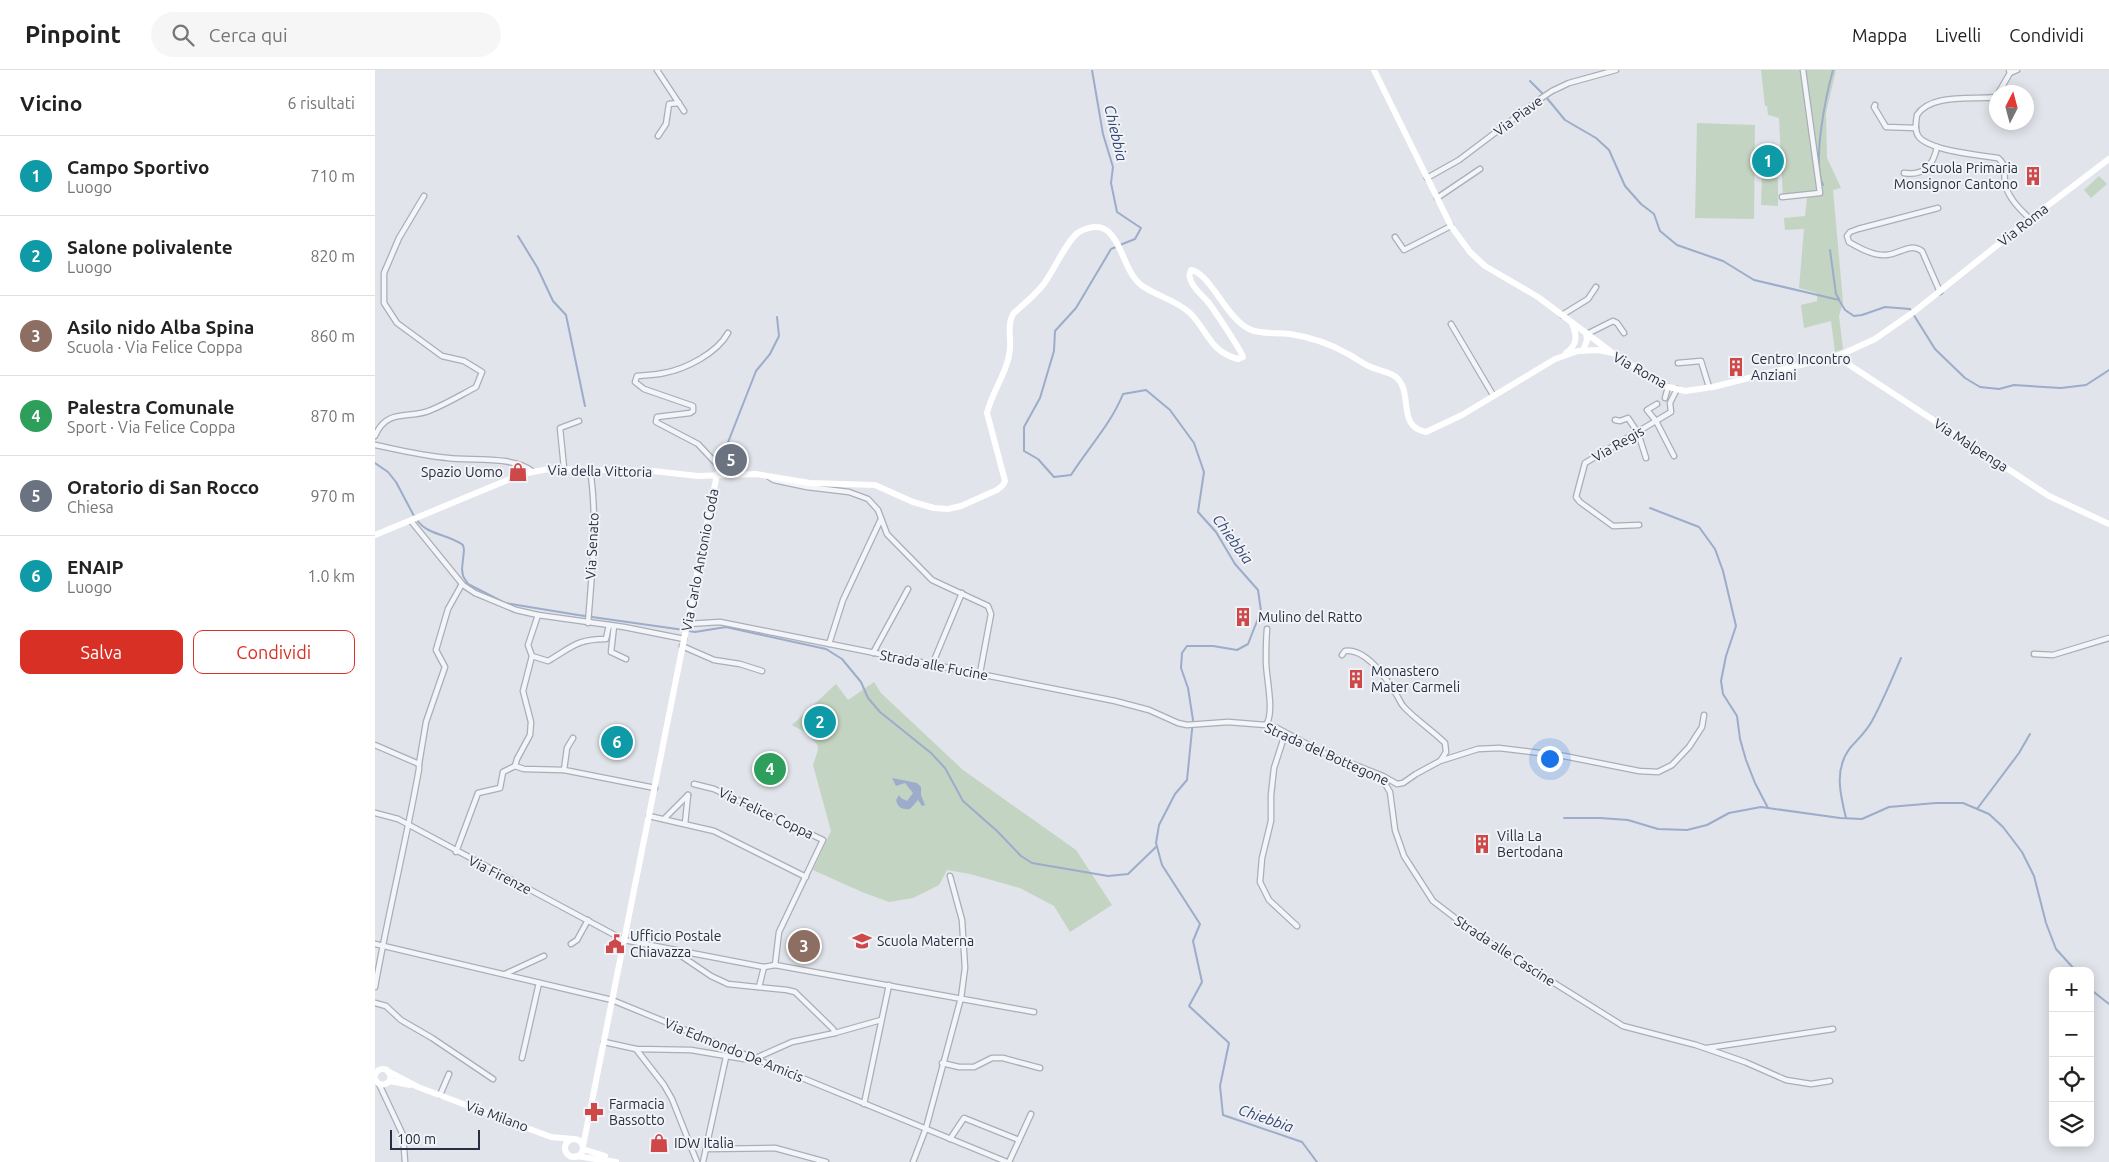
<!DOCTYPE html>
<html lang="it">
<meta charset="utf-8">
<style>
body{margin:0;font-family:Ubuntu,sans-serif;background:#f6f6f6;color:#222}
.controls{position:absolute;right:15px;bottom:15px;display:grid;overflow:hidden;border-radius:10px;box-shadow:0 2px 12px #0003}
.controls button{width:45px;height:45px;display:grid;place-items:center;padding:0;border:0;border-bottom:1px solid #e0e0e0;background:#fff;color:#222;font:25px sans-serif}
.compass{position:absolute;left:1614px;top:15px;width:45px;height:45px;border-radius:50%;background:#fff;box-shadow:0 2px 12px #0003;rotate:6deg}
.scale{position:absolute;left:15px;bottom:12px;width:90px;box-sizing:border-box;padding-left:5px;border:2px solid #292f42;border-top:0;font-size:14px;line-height:18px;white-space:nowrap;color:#292f42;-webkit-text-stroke:4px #f1f3f7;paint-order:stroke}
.you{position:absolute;left:1174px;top:688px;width:18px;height:18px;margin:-12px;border:4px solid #fff;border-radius:50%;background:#1a73e8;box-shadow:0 0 0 8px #1a73e833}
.badge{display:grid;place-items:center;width:32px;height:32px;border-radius:50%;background:#d93025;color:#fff;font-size:16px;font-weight:700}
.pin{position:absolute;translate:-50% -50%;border:2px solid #fff;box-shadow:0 1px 5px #0006}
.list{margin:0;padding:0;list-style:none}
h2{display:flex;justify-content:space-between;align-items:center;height:65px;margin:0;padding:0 20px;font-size:21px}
h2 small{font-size:16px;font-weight:400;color:#767676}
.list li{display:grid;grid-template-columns:32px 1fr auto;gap:15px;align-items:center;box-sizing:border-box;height:80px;padding:0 20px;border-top:1px solid #e0e0e0}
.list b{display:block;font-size:19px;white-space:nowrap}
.list p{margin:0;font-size:16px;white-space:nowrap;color:#767676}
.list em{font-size:16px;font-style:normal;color:#767676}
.actions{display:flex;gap:10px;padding:15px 20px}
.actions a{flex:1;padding:11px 0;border:1px solid #d93025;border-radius:10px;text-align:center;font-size:18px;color:#d93025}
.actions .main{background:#d93025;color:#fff}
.icon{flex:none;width:28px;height:28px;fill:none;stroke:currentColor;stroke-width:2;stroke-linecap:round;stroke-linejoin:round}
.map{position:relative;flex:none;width:1734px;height:1092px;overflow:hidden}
header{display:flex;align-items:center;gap:30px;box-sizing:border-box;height:70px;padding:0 25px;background:#fff;border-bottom:1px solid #e0e0e0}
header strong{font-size:24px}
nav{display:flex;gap:28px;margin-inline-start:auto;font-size:18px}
.search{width:350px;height:45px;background:#f6f6f6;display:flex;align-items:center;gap:12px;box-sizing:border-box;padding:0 18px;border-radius:28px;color:#767676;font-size:19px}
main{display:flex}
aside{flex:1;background:#fff}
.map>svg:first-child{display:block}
</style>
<header>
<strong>Pinpoint</strong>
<div class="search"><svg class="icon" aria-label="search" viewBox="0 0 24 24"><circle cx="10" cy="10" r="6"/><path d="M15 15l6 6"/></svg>Cerca qui</div>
<nav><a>Mappa</a><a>Livelli</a><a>Condividi</a></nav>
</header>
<main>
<aside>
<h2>Vicino<small>6 risultati</small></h2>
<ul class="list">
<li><span class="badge" style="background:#0f9aa8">1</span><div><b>Campo Sportivo</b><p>Luogo</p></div><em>710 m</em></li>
<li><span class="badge" style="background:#0f9aa8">2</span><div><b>Salone polivalente</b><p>Luogo</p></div><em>820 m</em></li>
<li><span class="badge" style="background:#8d6e63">3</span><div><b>Asilo nido Alba Spina</b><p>Scuola · Via Felice Coppa</p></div><em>860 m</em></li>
<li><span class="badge" style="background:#2e9e5b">4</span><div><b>Palestra Comunale</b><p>Sport · Via Felice Coppa</p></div><em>870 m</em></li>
<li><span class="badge" style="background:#6b7280">5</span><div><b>Oratorio di San Rocco</b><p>Chiesa</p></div><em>970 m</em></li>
<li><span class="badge" style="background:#0f9aa8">6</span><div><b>ENAIP</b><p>Luogo</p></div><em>1.0 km</em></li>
</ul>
<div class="actions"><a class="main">Salva</a><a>Condividi</a></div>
</aside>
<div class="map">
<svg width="1734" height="1092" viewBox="0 0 1734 1092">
<rect width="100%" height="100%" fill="#e1e4ea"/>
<!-- green -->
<g fill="#c4d4c2">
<path d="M1386 0H1461L1451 43 1452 88 1466 118 1458 120 1468 232 1464 246 1468 279 1460 282 1456 251 1429 258 1426 235 1442 231V223L1424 218 1429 159 1410 160 1409 148 1430 146 1432 127 1408 129 1404 48 1393 45 1392 36H1390Z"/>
<path d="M1322 53 1380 55 1379 149 1320 148Z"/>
<path d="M1387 106 1403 107V136L1386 135Z"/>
<path d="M1724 106 1732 114 1716 128 1709 120Z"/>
<path d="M499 612 506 623 588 700 701 780 737 835 695 862 679 836 645 818 595 804 572 800 564 815 538 828 514 832 487 822 438 800 456 761 438 695 443 680 442 674 430 662 417 655 461 614 473 630Z"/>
</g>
<!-- water -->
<path fill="#9cacca" d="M517 708 542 713 546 717V725L550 735 547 736 543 730 535 739C528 740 523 738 521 730L524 725 526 728 532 731 538 723 530 713 521 716Z"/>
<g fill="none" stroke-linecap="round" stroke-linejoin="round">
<!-- stream -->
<g stroke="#9cacca" stroke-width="2">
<path d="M717 0 728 64 738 97 736 113 742 142 766 158 760 169 745 175"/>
<path d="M1155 11 1168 24"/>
<path d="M1171 27 1190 50 1221 68 1234 80 1250 116 1266 134 1279 144 1285 161 1302 175 1348 191 1379 210 1464 230 1470 240 1479 246 1487 245 1510 237 1535 239 1560 279 1590 308 1605 317 1624 319 1639 315 1686 318 1711 315 1734 300"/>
<path d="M1448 115C1437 92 1451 25 1458 0"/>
<path d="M143 166 162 197 178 231 191 245 210 336"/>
<path d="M741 177 736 179 701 238 680 261 679 281 665 328 649 357V381L663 389 679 407 696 405C713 378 736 354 748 324L771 320 795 340 819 373 829 402 823 442 841 462 860 494 883 520 886 541 873 574 862 580 838 576H812L807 583 806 598 813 618 818 650 812 710 800 724 784 755 781 773 787 795 825 854 818 871 827 912 814 936 854 973 845 1016 848 1045 927 1072 942 1092"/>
<path d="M1455 180 1461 224 1464 229"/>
<path d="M350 380 381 301 395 284 404 266 402 247"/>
<path d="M0 393 13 402 21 412 39 446"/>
<path d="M1275 438 1324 457 1340 479 1348 501 1361 556 1351 586 1346 611 1348 624 1362 646 1365 669 1371 690 1380 713 1393 738"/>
<path d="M42 450C52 465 73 464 88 475L89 480 87 499 88 506 93 514 130 533 203 545 309 560"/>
<path d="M314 561 320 562 351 557 451 579 467 589 486 612 493 628 505 642 556 683 570 698 588 731 622 761 646 786 657 793 733 806 753 804 781 777"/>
<path d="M1602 739 1644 683 1655 664"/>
<path d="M1189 748H1225L1253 750 1283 759 1312 760 1332 755 1354 743 1386 737 1465 748 1487 749 1514 737 1561 733H1588L1614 744 1628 757 1647 782 1659 806 1671 853 1681 879 1701 901"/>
<path d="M1471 748C1465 724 1459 699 1475 678 1483 669 1491 662 1497 651 1508 631 1517 609 1526 588"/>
<path d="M1715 919 1734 934"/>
</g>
<!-- street casing -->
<g stroke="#aaaeb8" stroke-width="7">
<g id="street">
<path d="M282 0 309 41"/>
<path d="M1635 3 1642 0"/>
<path d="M1624 22 1635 3 1634 0"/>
<path d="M1622 27C1598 30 1556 23 1542 45 1541 52 1539 61 1544 67 1556 81 1604 85 1623 88 1634 97 1627 106 1631 117 1635 130 1646 140 1655 149"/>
<path d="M1500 35 1499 37 1511 57 1541 58"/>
<path d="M283 66 291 54 294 34 304 33"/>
<path d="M1529 103C1549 106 1558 96 1562 77"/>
<path d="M1052 108 1084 90 1162 31 1177 21 1194 13 1241 0"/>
<path d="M1407 127 1445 123 1428 0"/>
<path d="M1062 128 1105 99"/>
<path d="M1563 138 1483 159 1475 162 1472 166 1474 172C1484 178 1498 186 1510 185 1524 185 1534 172 1547 181L1565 222"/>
<path d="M1020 167 1029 180 1076 156"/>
<path d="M1187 245 1213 229 1221 217"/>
<path d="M1076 254 1118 325"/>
<path d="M1212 264 1238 251 1242 253 1249 263"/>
<path d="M1303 293 1326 291 1334 317"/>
<path d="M1290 328 1293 317"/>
<path d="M1282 334 1272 340 1281 351 1299 386"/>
<path d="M1240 350 1245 351 1253 348 1263 363 1271 388"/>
<path d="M0 366C12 337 35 350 56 340 71 334 86 325 101 317L107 302 89 291 67 286 22 253 9 233V203L24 168 49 126"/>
<path d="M0 375C24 380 49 386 73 388 97 391 139 386 157 401"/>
<path d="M189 398 185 358 204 351"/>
<path d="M346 398 348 384"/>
<path d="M351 404 323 374 281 352 282 347 315 343 318 341V336L269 319 260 312 262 306C271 305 280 305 289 303 311 299 342 283 353 263"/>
<path d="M394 407 399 410 432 417 474 422 493 429 503 440 512 464 557 510 613 536 616 544 605 603"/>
<path d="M36 451 88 515 100 523 141 540 163 545 249 557 309 569"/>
<path d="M1264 455 1238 456 1205 432 1201 427 1210 393 1296 342 1295 333 1302 319"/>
<path d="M213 553C217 501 223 450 215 399"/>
<path d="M312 554 345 552 740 631 774 640 803 653 812 655 853 652 891 655 902 658 947 682 1008 706 1022 714 1028 713 1041 704 1065 691 1103 679 1124 678 1189 686 1264 701 1283 702 1297 695 1314 677 1327 657 1329 645"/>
<path d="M239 556 236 582 251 589"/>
<path d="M454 574 468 530 506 449"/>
<path d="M307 576 339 590 365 594 387 601"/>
<path d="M498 583 533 519"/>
<path d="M1659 584 1678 585 1734 568"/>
<path d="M967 585 970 581C991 578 1011 608 1021 624 1024 628 1025 633 1029 637 1041 650 1057 660 1070 673L1071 682 1066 690"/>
<path d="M157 586 173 591C197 577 202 569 231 569L234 555"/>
<path d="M557 595 587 523"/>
<path d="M891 655C900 642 891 608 891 591 891 581 891 570 892 559"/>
<path d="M910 664 899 698 896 725V751L887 788 885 812 894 830 922 856"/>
<path d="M0 675 44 694 51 652 70 597 61 580 73 539 87 514"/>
<path d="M140 696 142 689 155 665 156 652 148 621 157 586 153 575 163 545"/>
<path d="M140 696 149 699 189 700 280 718"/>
<path d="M189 700 192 678 198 668"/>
<path d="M1006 707 1015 722 1020 760 1029 786 1058 831 1101 864 1248 956 1321 975 1370 992 1411 1010 1436 1014 1455 1011"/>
<path d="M319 714 339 719 448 770 404 862 400 895"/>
<path d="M0 743 23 749 249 870 389 897 400 895 659 942"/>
<path d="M274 746 339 761 431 807"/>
<path d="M289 749 313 725"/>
<path d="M310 754 313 725"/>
<path d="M81 782 103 723 125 718 128 702 140 696"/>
<path d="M0 874 237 930 632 1092"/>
<path d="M196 874 202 870 213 850"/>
<path d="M299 881 336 906 353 914 412 920 420 922 458 959 460 963"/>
<path d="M130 904 169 886"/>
<path d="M0 917C13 844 31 772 44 699V694"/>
<path d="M384 917 389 897"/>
<path d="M0 933 11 936 26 950 57 968 118 1009"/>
<path d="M229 972 261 979 316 980 369 989 381 988 417 972 460 963 506 950"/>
<path d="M1332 978 1458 959"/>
<path d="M261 979 289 1015 297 1029 322 1092"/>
<path d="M147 988 164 913"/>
<path d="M567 993 584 997H599L617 988H628L665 998"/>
<path d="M4 1014 28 1065 30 1092"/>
<path d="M65 1025 74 1004"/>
<path d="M489 1034 514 915"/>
<path d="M575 1069 589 1048 644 1070"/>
<path d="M331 1079 400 1078 451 1092"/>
<path d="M328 1092 351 987"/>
<path d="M538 1092 551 1058 586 928 590 898 587 850 575 806"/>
<path d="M634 1092 656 1044"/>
</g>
</g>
<!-- street -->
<use href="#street" stroke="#f4f5f8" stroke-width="4.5"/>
<!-- secondary -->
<g stroke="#fff" stroke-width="6">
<path d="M999 0 1076 156 1095 182 1110 196 1163 227 1235 281"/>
<path d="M1208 281 1212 270 1211 263"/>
<path d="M1191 283C1203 275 1202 265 1197 253"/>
<path d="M1465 285 1470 292 1674 426 1734 454"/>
<path d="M0 465 147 404 174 399 278 401 323 406 381 404 435 413 500 415 538 432 559 438 573 439 586 436 622 420 628 415 630 411 612 343C617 321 633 302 635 279 636 266 632 256 638 244 648 235 659 226 668 215 677 204 693 168 704 162 746 140 743 197 766 215 781 226 801 230 815 243 833 261 835 282 863 289L868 287C867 282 838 238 833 232 827 225 819 219 816 211 814 206 814 204 816 200 835 203 851 248 874 259 886 265 901 262 915 264 934 267 956 274 973 284 981 288 988 294 996 297 1004 301 1013 301 1021 307 1039 322 1021 357 1051 362L1087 345 1180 289 1203 281 1223 280 1238 283 1290 316 1310 321 1338 317 1465 285 1500 269 1540 241 1655 149 1734 89"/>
<path d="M14 1002 43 1017 176 1067 198 1069"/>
<path d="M0 1005C2 999 7 998 12 1000L16 1006 14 1012C8 1016 3 1015 0 1009"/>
<path d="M15 1011 35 1015"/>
<circle cx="199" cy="1078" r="9"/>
<path d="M208 1076 342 404"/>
<path d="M208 1079 230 1086"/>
<path d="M201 1086 241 1092"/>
</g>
</g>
<!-- icons -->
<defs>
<g id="building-bare" transform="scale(1.5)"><path d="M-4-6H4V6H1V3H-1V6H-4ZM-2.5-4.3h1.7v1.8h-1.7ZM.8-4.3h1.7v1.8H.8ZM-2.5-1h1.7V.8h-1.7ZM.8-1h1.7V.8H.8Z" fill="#ce4749" stroke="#f1f3f7" stroke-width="2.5" paint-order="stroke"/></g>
<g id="shop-bare" transform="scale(1.5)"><path d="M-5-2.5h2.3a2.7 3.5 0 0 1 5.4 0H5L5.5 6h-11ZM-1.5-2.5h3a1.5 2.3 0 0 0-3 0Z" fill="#ce4749" stroke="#f1f3f7" stroke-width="2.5" paint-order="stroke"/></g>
<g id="school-bare" transform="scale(1.5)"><path d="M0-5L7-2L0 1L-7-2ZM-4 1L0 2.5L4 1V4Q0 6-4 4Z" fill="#ce4749" stroke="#f1f3f7" stroke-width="2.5" paint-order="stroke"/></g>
<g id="civic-bare" transform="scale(1.5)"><path d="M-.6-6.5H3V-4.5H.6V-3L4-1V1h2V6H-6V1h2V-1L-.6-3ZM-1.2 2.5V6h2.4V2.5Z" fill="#ce4749" stroke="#f1f3f7" stroke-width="2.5" paint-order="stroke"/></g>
<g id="pharmacy-bare" transform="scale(1.5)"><path d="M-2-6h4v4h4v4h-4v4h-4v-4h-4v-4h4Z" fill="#ce4749" stroke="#f1f3f7" stroke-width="2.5" paint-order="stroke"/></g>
</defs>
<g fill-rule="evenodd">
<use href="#building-bare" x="1658" y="106"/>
<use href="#building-bare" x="1361" y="297"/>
<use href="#shop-bare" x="143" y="402"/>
<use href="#building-bare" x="868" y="547"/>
<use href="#building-bare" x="981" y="609"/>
<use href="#building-bare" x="1107" y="774"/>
<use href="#school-bare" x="487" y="871"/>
<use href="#civic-bare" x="240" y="874"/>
<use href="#pharmacy-bare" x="219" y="1042"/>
<use href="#shop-bare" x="284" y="1073"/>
</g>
<g text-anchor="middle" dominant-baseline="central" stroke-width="4" stroke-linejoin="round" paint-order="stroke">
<!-- street labels -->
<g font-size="14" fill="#292f42" stroke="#f1f3f7">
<text transform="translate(1143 46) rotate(-37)">Via Piave</text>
<text transform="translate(1648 155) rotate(-38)">Via Roma</text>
<text transform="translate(1265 300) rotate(29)">Via Roma</text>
<text transform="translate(1243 374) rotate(-30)">Via Regis</text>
<text transform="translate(1596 375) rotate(33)">Via Malpenga</text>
<text transform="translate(225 401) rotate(1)">Via della Vittoria</text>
<text transform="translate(217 476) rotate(-87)">Via Senato</text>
<text transform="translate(325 490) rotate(-79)">Via Carlo Antonio Coda</text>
<text transform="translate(559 595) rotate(11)">Strada alle Fucine</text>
<text transform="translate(952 684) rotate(24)">Strada del Bottegone</text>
<text transform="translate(391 743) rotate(25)">Via Felice Coppa</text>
<text transform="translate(125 805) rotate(27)">Via Firenze</text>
<text transform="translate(1130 881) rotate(33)">Strada alle Cascine</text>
<text transform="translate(359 980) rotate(22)">Via Edmondo De Amicis</text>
<text transform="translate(122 1046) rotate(20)">Via Milano</text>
</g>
<!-- poi labels -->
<g font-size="14" fill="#292f42" stroke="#f1f3f7" text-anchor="start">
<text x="1643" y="98" text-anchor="end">Scuola Primaria<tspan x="1643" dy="16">Monsignor Cantono</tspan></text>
<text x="1376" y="289">Centro Incontro<tspan x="1376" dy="16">Anziani</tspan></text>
<text x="128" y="402" text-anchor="end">Spazio Uomo</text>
<text x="883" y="547">Mulino del Ratto</text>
<text x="996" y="601">Monastero<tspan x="996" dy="16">Mater Carmeli</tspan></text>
<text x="1122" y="766">Villa La<tspan x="1122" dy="16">Bertodana</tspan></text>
<text x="255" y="866">Ufficio Postale<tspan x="255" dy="16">Chiavazza</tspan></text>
<text x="502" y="871">Scuola Materna</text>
<text x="234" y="1034">Farmacia<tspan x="234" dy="16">Bassotto</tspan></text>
<text x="299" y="1073">IDW Italia</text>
</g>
<!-- water labels -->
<g font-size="15" font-style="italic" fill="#344876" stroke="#f1f3f7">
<text transform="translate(741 63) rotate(77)">Chiebbia</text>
<text transform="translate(858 469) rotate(54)">Chiebbia</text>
<text transform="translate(891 1048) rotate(19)">Chiebbia</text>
</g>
</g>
</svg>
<div class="controls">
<button>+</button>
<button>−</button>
<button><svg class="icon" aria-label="locate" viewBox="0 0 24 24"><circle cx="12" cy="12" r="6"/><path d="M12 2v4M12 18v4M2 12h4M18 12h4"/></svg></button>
<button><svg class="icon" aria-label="layers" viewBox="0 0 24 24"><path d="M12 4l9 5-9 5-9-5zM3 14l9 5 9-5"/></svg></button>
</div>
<svg class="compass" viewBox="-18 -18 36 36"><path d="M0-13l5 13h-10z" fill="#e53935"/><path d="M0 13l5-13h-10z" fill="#767676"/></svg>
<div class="scale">100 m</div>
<div class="you"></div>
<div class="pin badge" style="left:1393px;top:91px;background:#0f9aa8">1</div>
<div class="pin badge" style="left:445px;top:652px;background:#0f9aa8">2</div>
<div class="pin badge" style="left:429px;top:876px;background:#8d6e63">3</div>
<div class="pin badge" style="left:395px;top:699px;background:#2e9e5b">4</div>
<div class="pin badge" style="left:356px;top:390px;background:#6b7280">5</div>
<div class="pin badge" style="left:242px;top:672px;background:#0f9aa8">6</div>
</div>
</main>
